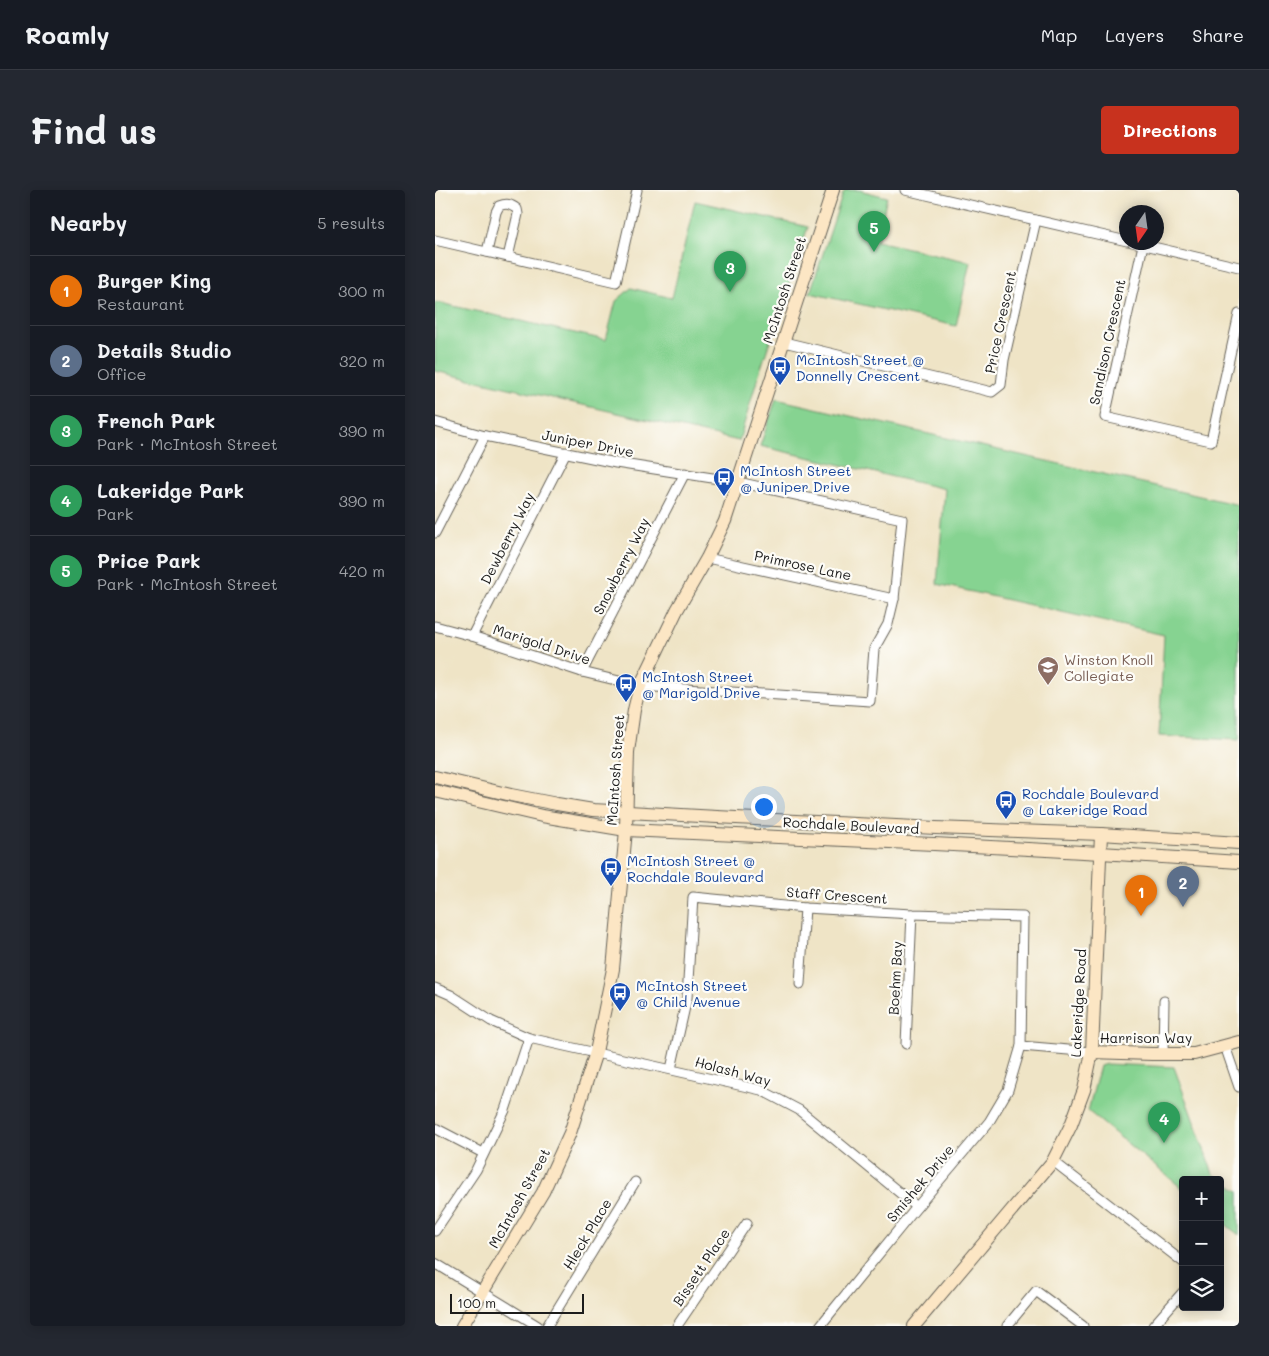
<!DOCTYPE html>
<meta charset="utf-8">
<style>
body{margin:0;font-family:Mali,sans-serif;background:#242831;color:#f1f3f6}
.controls{position:absolute;right:15px;bottom:15px;display:grid;overflow:hidden;border-radius:5px;box-shadow:0 2px 12px #0003}
.controls button{width:45px;height:45px;display:grid;place-items:center;padding:0;border:0;border-bottom:1px solid #363941;background:#171b24;color:#f1f3f6;font:25px sans-serif}
.compass{position:absolute;left:684px;top:15px;width:45px;height:45px;border-radius:50%;background:#171b24;box-shadow:0 2px 12px #0003;rotate:193deg}
.scale{position:absolute;left:15px;bottom:12px;width:134px;box-sizing:border-box;padding-left:5px;border:2px solid #1c1c1c;border-top:0;font-size:14px;line-height:18px;white-space:nowrap;color:#1c1c1c;-webkit-text-stroke:4px #fdfcf7;paint-order:stroke}
.you{position:absolute;left:328px;top:616px;width:18px;height:18px;margin:-12px;border:4px solid #fff;border-radius:50%;background:#1a73e8;box-shadow:0 0 0 8px #1a73e833}
.badge{display:grid;place-items:center;width:32px;height:32px;border-radius:50%;background:#c8321e;color:#fff;font-size:16px;font-weight:700}
.pin{position:absolute;translate:-50% -41px;filter:drop-shadow(0 1px 2px #0008)}
.pin::after{content:'';position:absolute;top:26px;width:18px;height:15px;background:inherit;clip-path:polygon(0 0,100% 0,50% 100%)}
.list{margin:0;padding:0;list-style:none}
h2{display:flex;justify-content:space-between;align-items:center;height:65px;margin:0;padding:0 20px;font-size:21px}
h2 small{font-size:16px;font-weight:400;color:#9ea1a6}
.list li{display:grid;grid-template-columns:32px 1fr auto;gap:15px;align-items:center;box-sizing:border-box;height:70px;padding:0 20px;border-top:1px solid #363941}
.list b{display:block;font-size:19px;white-space:nowrap}
.list p{margin:0;font-size:16px;white-space:nowrap;color:#9ea1a6}
.list em{font-size:16px;font-style:normal;color:#9ea1a6}
.icon{flex:none;width:28px;height:28px;fill:none;stroke:currentColor;stroke-width:2;stroke-linecap:round;stroke-linejoin:round}
.map{position:relative;flex:none;width:804px;height:1136px;overflow:hidden;border-radius:5px}
header{display:flex;align-items:center;gap:30px;box-sizing:border-box;height:70px;padding:0 25px;background:#171b24;border-bottom:1px solid #363941}
header strong{font-size:24px}
nav{display:flex;gap:28px;margin-inline-start:auto;font-size:18px}
.intro{display:flex;align-items:center;justify-content:space-between;box-sizing:border-box;height:120px;padding:0 30px}
h1{margin:0;font-size:35px}
.button{padding:12px 22px;border-radius:5px;background:#c8321e;color:#fff;font-size:18px;font-weight:700}
main{display:flex;gap:30px;padding:0 30px}
aside{flex:1;background:#171b24;border-radius:5px;box-shadow:0 2px 12px #0003}
.map>svg:first-child{display:block}
</style>
<header>
<strong>Roamly</strong>
<nav><a>Map</a><a>Layers</a><a>Share</a></nav>
</header>
<div class="intro"><h1>Find us</h1><a class="button">Directions</a></div>
<main>
<aside>
<h2>Nearby<small>5 results</small></h2>
<ul class="list">
<li><span class="badge" style="background:#e8710a">1</span><div><b>Burger King</b><p>Restaurant</p></div><em>300 m</em></li>
<li><span class="badge" style="background:#5c6f8a">2</span><div><b>Details Studio</b><p>Office</p></div><em>320 m</em></li>
<li><span class="badge" style="background:#2e9e5b">3</span><div><b>French Park</b><p>Park · McIntosh Street</p></div><em>390 m</em></li>
<li><span class="badge" style="background:#2e9e5b">4</span><div><b>Lakeridge Park</b><p>Park</p></div><em>390 m</em></li>
<li><span class="badge" style="background:#2e9e5b">5</span><div><b>Price Park</b><p>Park · McIntosh Street</p></div><em>420 m</em></li>
</ul>
</aside>
<div class="map">
<svg width="804" height="1136" viewBox="0 0 804 1136">
<rect width="100%" height="100%" fill="#fdfcf7"/>
<filter id="ink" filterUnits="userSpaceOnUse"><feTurbulence type="fractalNoise" baseFrequency=".02" numOctaves="2"/><feDisplacementMap in="SourceGraphic" scale="10" xChannelSelector="R" yChannelSelector="G"/><feConvolveMatrix kernelMatrix="1 2 1 2 8 2 1 2 1" color-interpolation-filters="sRGB"/></filter>
<filter id="wash" filterUnits="userSpaceOnUse"><feTurbulence type="fractalNoise" baseFrequency=".0096" numOctaves="4" result="noise"/><feDisplacementMap in="SourceGraphic" scale="20" xChannelSelector="R" yChannelSelector="G"/><feGaussianBlur stdDeviation="1.12" result="paint"/><feColorMatrix in="noise" values="0 0 0 0 0 0 0 0 0 0 0 0 0 0 0 0 0 1.4 0 .05"/><feComposite in="paint" operator="in"/></filter>
<g filter="url(#wash)">
<rect width="100%" height="100%" fill="#efe4c6"/>
<!-- green -->
<g fill="#86d391" stroke="#517856">
<path d="M411 0H424L452 7 442 51 535 72 521 136 375 103 408 3Z"/>
<path d="M260 11 373 37 323 187 304 251 0 181V112L171 150 181 111 196 98 237 108Z"/>
<path d="M341 209 804 315V550L724 546 729 445 502 394 510 299 325 256Z"/>
<path d="M671 874 739 877 778 984 804 1001V1045L785 1030V990H748V999L653 921 665 876Z"/>
</g>
</g>
<g filter="url(#ink)">
<g fill="none" stroke-linecap="round" stroke-linejoin="round">
<!-- street casing -->
<g stroke="#666258" stroke-width="11">
<g id="street">
<path d="M470 0 692 51"/>
<path d="M0 50 181 92 202 0"/>
<path d="M697 52 804 77"/>
<path d="M708 55 670 227 776 251 804 124"/>
<path d="M52 62 61 22 64 16C72 13 75 14 82 19L83 24 73 67"/>
<path d="M349 152 557 202 566 195 569 170 601 30"/>
<path d="M0 232 50 246 181 273 303 292 467 329 459 409 453 434 439 459 435 511 205 496 147 482 37 446 0 436"/>
<path d="M0 343 50 246"/>
<path d="M272 368 459 409"/>
<path d="M37 446 131 262"/>
<path d="M147 482 250 283"/>
<path d="M365 794 370 718"/>
<path d="M0 798 16 805 56 831 94 848 326 900 364 920 482 1017"/>
<path d="M471 854 477 724"/>
<path d="M586 856 657 862"/>
<path d="M790 856 804 897"/>
<path d="M728 864 729 811"/>
<path d="M236 879 252 808 258 707 370 718 477 724 588 727 586 856 573 900 554 932 482 1017 385 1136"/>
<path d="M0 938 48 963"/>
<path d="M618 971 748 1072"/>
<path d="M0 1041 41 980 70 920 94 848"/>
<path d="M0 1073 103 1136"/>
<path d="M112 1136 200 992"/>
<path d="M242 1136 312 1033"/>
<path d="M572 1136 601 1101 648 1136"/>
<path d="M718 1136 748 1102"/>
</g>
</g>
<!-- secondary casing -->
<g stroke="#666258" stroke-width="14">
<g id="secondary">
<path d="M0 587 76 605 122 614 158 620 282 627 501 638 666 644 804 653"/>
<path d="M0 601 107 626 191 640 499 654 666 663 804 672"/>
<path d="M657 862 717 864H759L804 852"/>
<path d="M27 1136 108 1002 135 943 161 862 178 779 191 640 193 562 199 520 205 496 214 478 242 420 272 368 290 331 398 0"/>
<path d="M479 1136 618 971 636 935 649 900 657 862 666 644"/>
</g>
</g>
<!-- street -->
<use href="#street" stroke="#fff" stroke-width="9"/>
<!-- secondary -->
<use href="#secondary" stroke="#fce6c4" stroke-width="12"/>
</g>
</g>
<!-- icons -->
<defs>
<g id="bus-pin" transform="scale(1.125)"><path d="M0 17L-7.5 6A9.5 9.5 0 1 1 7.5 6Z" fill="#1a4fb4" stroke="#fdfcf7"/><path d="M-5-6H5V4H4V6H2V4H-2V6H-4V4H-5ZM-3.5-4V0h7V-4ZM-3.5 1.2v1.5H-2V1.2ZM2 1.2v1.5H3.5V1.2Z" fill="#fff"/></g>
<g id="school-pin" transform="scale(1.125)"><path d="M0 17L-7.5 6A9.5 9.5 0 1 1 7.5 6Z" fill="#8d6e63" stroke="#fdfcf7"/><path d="M0-5L7-2L0 1L-7-2ZM-4 1L0 2.5L4 1V4Q0 6-4 4Z" fill="#fff"/></g>
</defs>
<g fill-rule="evenodd">
<use href="#bus-pin" x="345" y="177"/>
<use href="#bus-pin" x="289" y="288"/>
<use href="#school-pin" x="613" y="477"/>
<use href="#bus-pin" x="191" y="494"/>
<use href="#bus-pin" x="571" y="611"/>
<use href="#bus-pin" x="176" y="678"/>
<use href="#bus-pin" x="185" y="803"/>
</g>
<g text-anchor="middle" dominant-baseline="central" stroke-width="4.5" stroke-linejoin="round" paint-order="stroke">
<!-- street labels -->
<g font-size="14" fill="#1c1c1c" stroke="#fdfcf7">
<text transform="translate(349 100) rotate(-72)">McIntosh Street</text>
<text transform="translate(565 132) rotate(-78)">Price Crescent</text>
<text transform="translate(672 152) rotate(-78)">Sandison Crescent</text>
<text transform="translate(153 253) rotate(11)">Juniper Drive</text>
<text transform="translate(72 348) rotate(-63)">Dewberry Way</text>
<text transform="translate(368 375) rotate(12)">Primrose Lane</text>
<text transform="translate(186 376) rotate(-63)">Snowberry Way</text>
<text transform="translate(107 454) rotate(18)">Marigold Drive</text>
<text transform="translate(180 580) rotate(-86)">McIntosh Street</text>
<text transform="translate(416 635) rotate(3)">Rochdale Boulevard</text>
<text transform="translate(402 705) rotate(4)">Staff Crescent</text>
<text transform="translate(460 788) rotate(-87)">Boehm Bay</text>
<text transform="translate(643 813) rotate(-87)">Lakeridge Road</text>
<text x="711" y="847">Harrison Way</text>
<text transform="translate(298 881) rotate(15)">Holash Way</text>
<text transform="translate(485 993) rotate(-50)">Smishek Drive</text>
<text transform="translate(84 1008) rotate(-61)">McIntosh Street</text>
<text transform="translate(152 1044) rotate(-59)">Hleck Place</text>
<text transform="translate(266 1077) rotate(-56)">Bissett Place</text>
</g>
<!-- transit labels -->
<g font-size="14" fill="#164399" stroke="#fdfcf7" text-anchor="start">
<text x="361" y="169">McIntosh Street @<tspan x="361" dy="16">Donnelly Crescent</tspan></text>
<text x="305" y="280">McIntosh Street<tspan x="305" dy="16">@ Juniper Drive</tspan></text>
<text x="207" y="486">McIntosh Street<tspan x="207" dy="16">@ Marigold Drive</tspan></text>
<text x="587" y="603">Rochdale Boulevard<tspan x="587" dy="16">@ Lakeridge Road</tspan></text>
<text x="192" y="670">McIntosh Street @<tspan x="192" dy="16">Rochdale Boulevard</tspan></text>
<text x="201" y="795">McIntosh Street<tspan x="201" dy="16">@ Child Avenue</tspan></text>
</g>
<!-- education labels -->
<g font-size="14" fill="#785e54" stroke="#fdfcf7" text-anchor="start">
<text x="629" y="469">Winston Knoll<tspan x="629" dy="16">Collegiate</tspan></text>
</g>
</g>
</svg>
<div class="controls">
<button>+</button>
<button>−</button>
<button><svg class="icon" aria-label="layers" viewBox="0 0 24 24"><path d="M12 4l9 5-9 5-9-5zM3 14l9 5 9-5"/></svg></button>
</div>
<svg class="compass" viewBox="-18 -18 36 36"><path d="M0-13l5 13h-10z" fill="#e53935"/><path d="M0 13l5-13h-10z" fill="#9ea1a6"/></svg>
<div class="scale">100 m</div>
<div class="you"></div>
<div class="pin badge" style="left:706px;top:726px;background:#e8710a">1</div>
<div class="pin badge" style="left:748px;top:717px;background:#5c6f8a">2</div>
<div class="pin badge" style="left:295px;top:102px;background:#2e9e5b">3</div>
<div class="pin badge" style="left:729px;top:953px;background:#2e9e5b">4</div>
<div class="pin badge" style="left:439px;top:62px;background:#2e9e5b">5</div>
</div>
</main>
